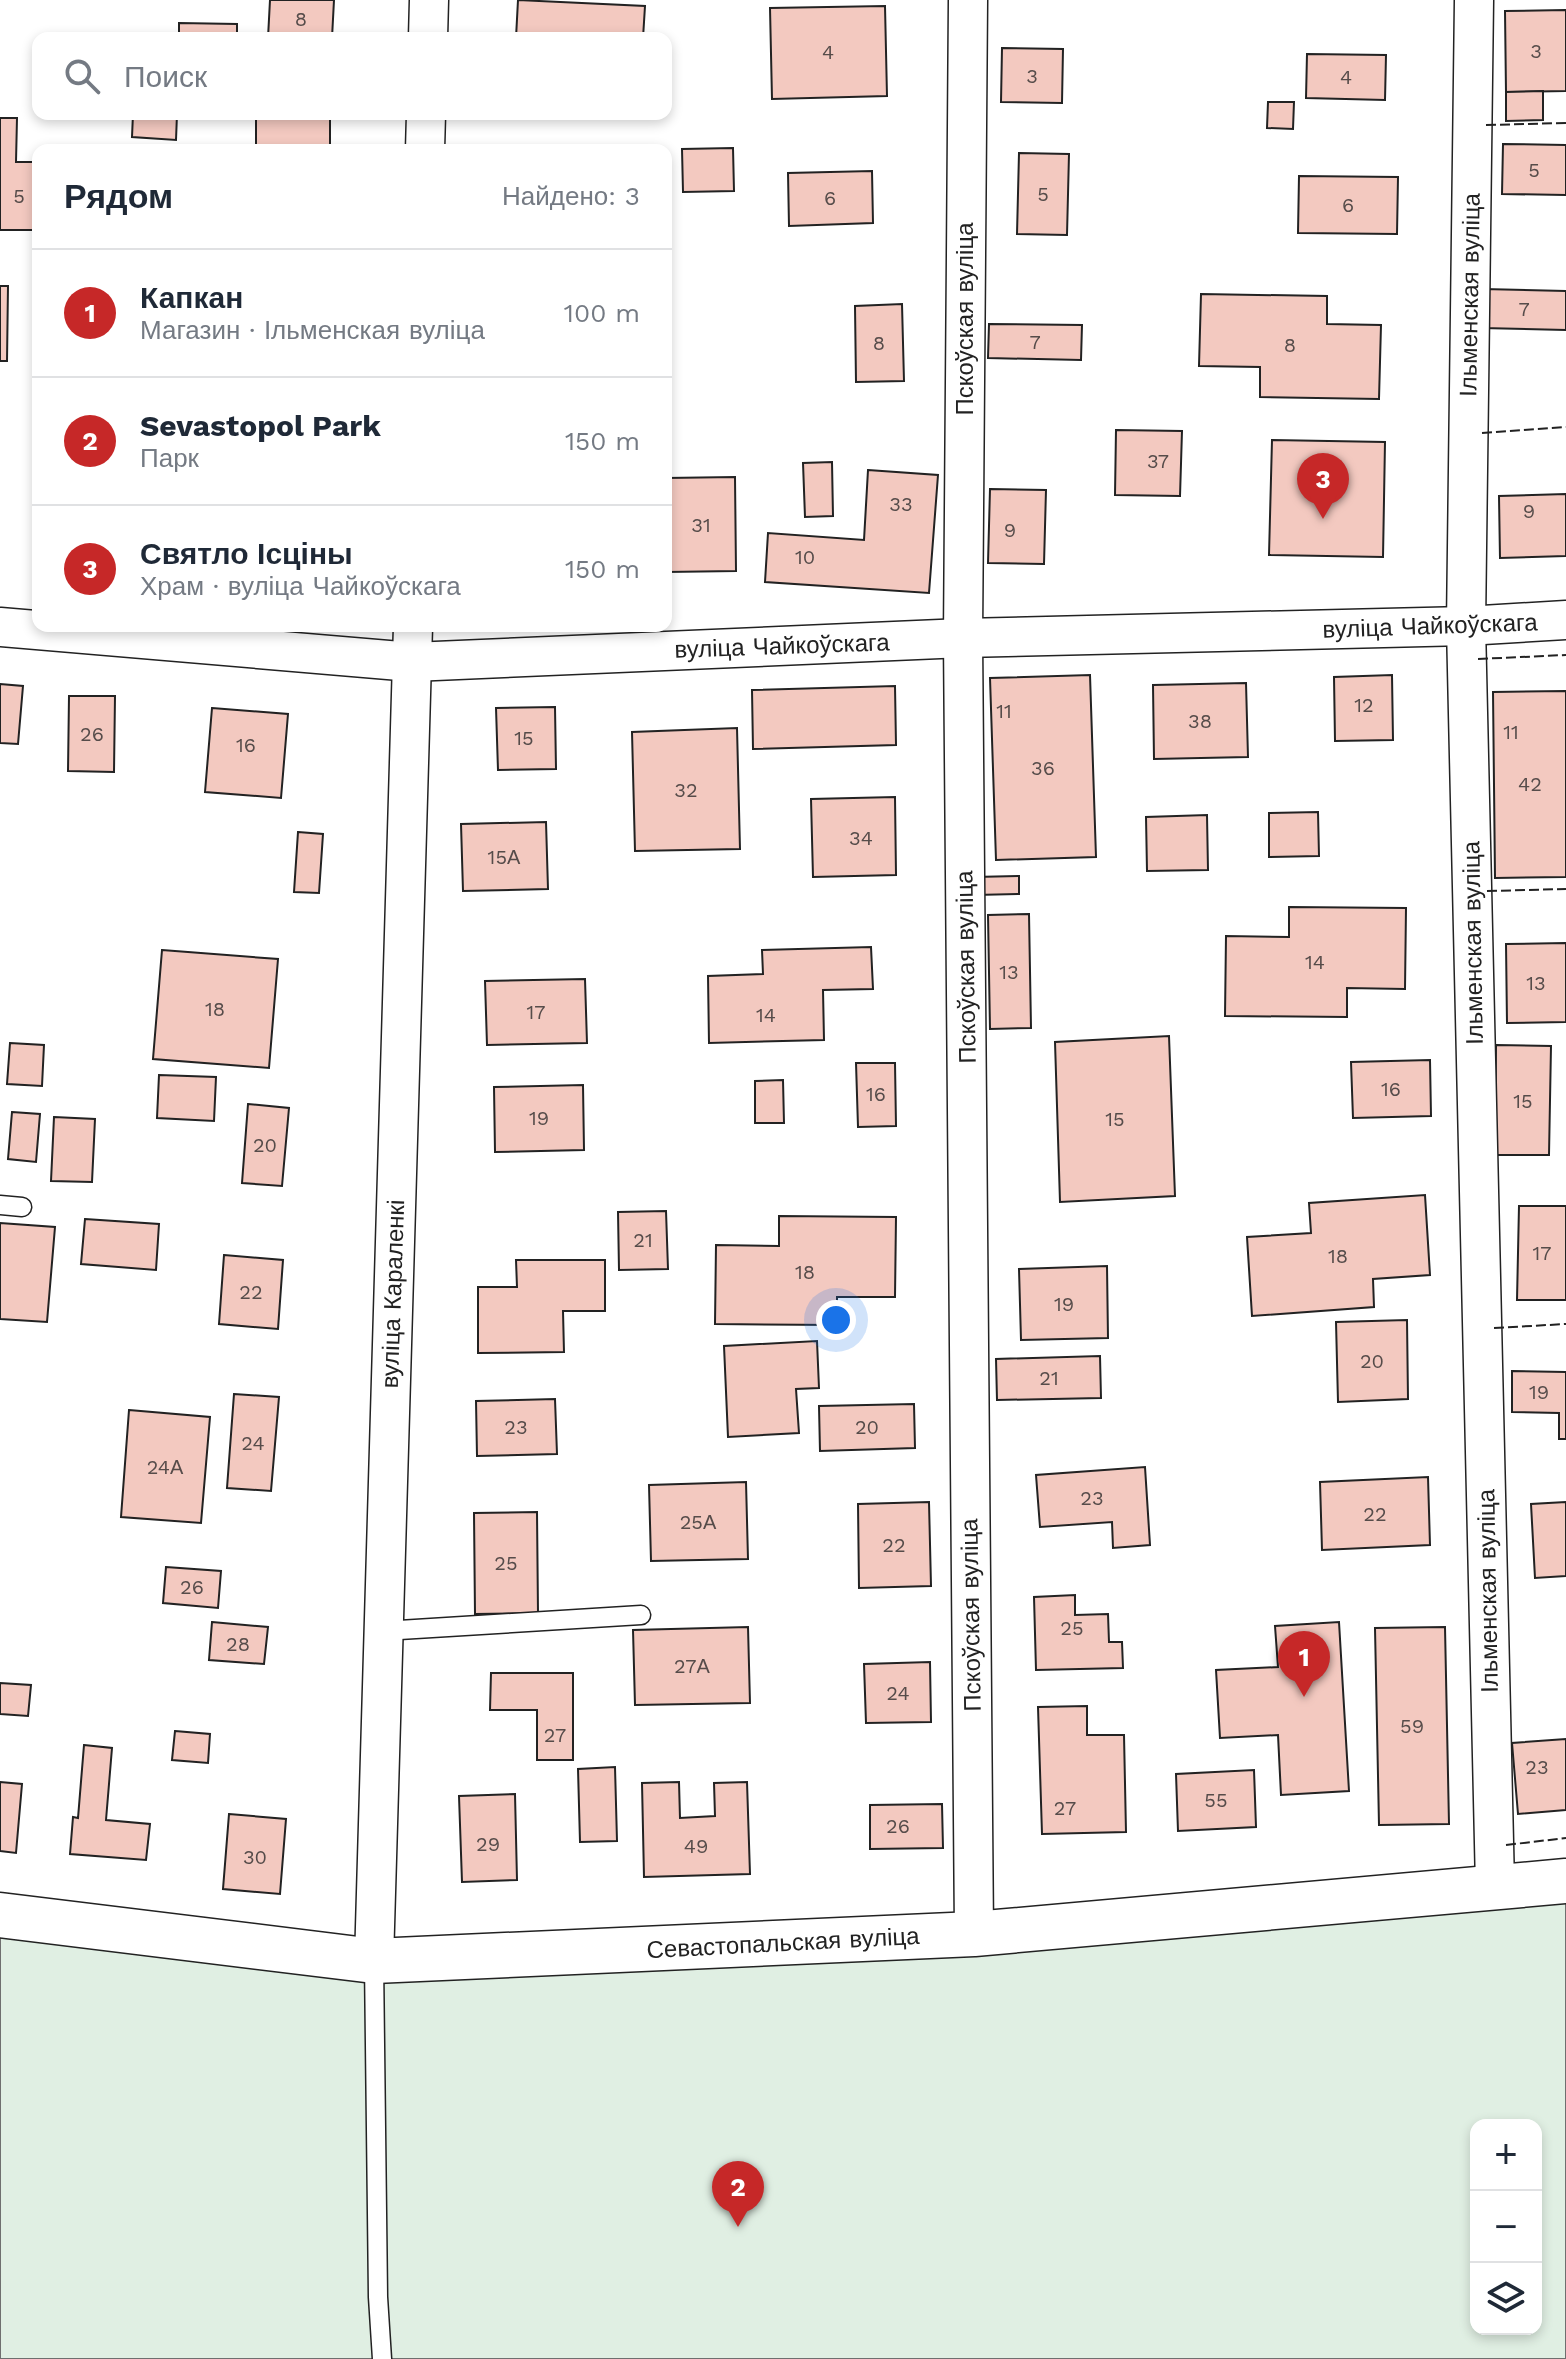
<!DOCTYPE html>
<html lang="ru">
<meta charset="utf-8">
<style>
body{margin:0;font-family:"Work Sans",sans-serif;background:#f6f6f7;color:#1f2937}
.controls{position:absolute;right:24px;bottom:24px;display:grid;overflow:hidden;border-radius:16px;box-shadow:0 4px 12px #0003}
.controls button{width:72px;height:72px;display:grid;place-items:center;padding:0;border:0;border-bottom:2px solid #e0e1e3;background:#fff;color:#1f2937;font:40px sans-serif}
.you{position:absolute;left:836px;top:1320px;width:28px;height:28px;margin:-20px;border:6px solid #fff;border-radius:50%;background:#1a73e8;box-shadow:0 0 0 12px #1a73e833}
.badge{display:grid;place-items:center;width:52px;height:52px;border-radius:50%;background:#c62828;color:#fff;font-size:26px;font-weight:700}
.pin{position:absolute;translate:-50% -66px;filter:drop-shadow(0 2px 4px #0008)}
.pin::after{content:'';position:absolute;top:42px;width:28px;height:24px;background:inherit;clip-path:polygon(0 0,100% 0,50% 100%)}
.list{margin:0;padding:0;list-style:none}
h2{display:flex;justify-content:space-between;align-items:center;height:104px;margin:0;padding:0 32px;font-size:34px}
h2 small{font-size:26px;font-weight:400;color:#747a83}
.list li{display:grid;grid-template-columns:52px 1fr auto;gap:24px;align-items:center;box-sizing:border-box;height:128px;padding:0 32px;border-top:2px solid #e0e1e3}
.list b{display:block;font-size:30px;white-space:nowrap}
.list p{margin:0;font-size:26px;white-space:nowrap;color:#747a83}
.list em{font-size:26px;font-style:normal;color:#747a83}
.icon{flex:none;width:44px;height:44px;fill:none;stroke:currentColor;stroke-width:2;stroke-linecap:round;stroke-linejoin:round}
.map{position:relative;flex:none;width:1566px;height:2359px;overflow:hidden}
.search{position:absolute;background:#fff;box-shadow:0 4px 12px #0003;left:32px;top:32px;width:640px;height:88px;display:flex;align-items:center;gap:20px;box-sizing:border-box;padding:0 28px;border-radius:16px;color:#747a83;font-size:30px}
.panel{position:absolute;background:#fff;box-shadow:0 4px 12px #0003;left:32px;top:144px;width:640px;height:488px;border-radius:16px}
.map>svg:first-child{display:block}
</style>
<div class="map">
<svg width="1566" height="2359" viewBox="0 0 1566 2359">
<rect width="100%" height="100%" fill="#fff"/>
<!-- green -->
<path fill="#e0efe3" stroke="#6f6f6f" stroke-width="2" fill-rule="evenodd" d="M1566 1900V2359H0V1934L369 1973ZM1476 2125H1536V2329H1476Z"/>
<!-- building -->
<g fill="#f3c9c0" stroke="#222" stroke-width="2">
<path d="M270 0H334L332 38H268Z"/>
<path d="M518 0 645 6 643 38H516Z"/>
<path d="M885 6 887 96 772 99 770 8Z"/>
<path d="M1566 10V91L1506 92 1505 11Z"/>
<path d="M179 23 237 24V38H179Z"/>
<path d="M1002 48 1063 49 1062 103 1001 102Z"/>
<path d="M1307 54 1386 55 1385 100 1306 98Z"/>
<path d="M1543 91V120L1506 121V92Z"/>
<path d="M1268 102H1294L1293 129 1267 128Z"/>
<path d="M133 114H177L176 140 132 137Z"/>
<rect x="256" y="114" width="74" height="36"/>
<path d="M0 118H17L16 162H38V230H0Z"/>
<path d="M1503 144 1566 145V195L1502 194Z"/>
<path d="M733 148 734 191 683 192 682 149Z"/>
<path d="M1019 153 1069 154 1067 235 1017 234Z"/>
<path d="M872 171 873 223 789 226 788 173Z"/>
<path d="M1299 176 1398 177 1397 234 1298 233Z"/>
<path d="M0 286H8L7 361H0Z"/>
<path d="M1483 289 1566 291V330L1482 328Z"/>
<path d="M1201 294 1327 296V324L1381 325 1379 399 1260 397V367L1199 366Z"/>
<path d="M902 304 904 381 856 382 855 306Z"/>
<path d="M989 324 1082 325 1081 360 988 358Z"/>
<path d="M1116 430 1182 431 1180 496 1115 495Z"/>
<path d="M1272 440 1385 442 1383 557 1269 555Z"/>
<path d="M832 462 833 516 805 517 803 463Z"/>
<path d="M868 470 938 475 929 593 765 582 768 533 864 540Z"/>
<path d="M735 477 736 571 666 572V478Z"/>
<path d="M990 489 1046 490 1044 564 988 563Z"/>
<path d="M1566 494V556L1500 558 1499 496Z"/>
<path d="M1090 675 1096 857 996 860 990 678Z"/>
<path d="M1392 675 1393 740 1335 741 1334 677Z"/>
<path d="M1246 683 1248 757 1154 759 1153 685Z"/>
<path d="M0 684 23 686 18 744 0 743Z"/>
<path d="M895 686 896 745 753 749 752 690Z"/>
<path d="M1566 691V877L1495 878 1493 692Z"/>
<path d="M69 696H115L114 772 68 771Z"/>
<path d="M555 707 556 769 498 770 496 708Z"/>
<path d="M212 708 288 714 281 798 205 792Z"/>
<path d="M737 728 740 849 635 851 632 732Z"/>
<path d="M895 797 896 875 813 877 811 799Z"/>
<path d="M1318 812 1319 856 1269 857V813Z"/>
<path d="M1207 815 1208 870 1147 871 1146 817Z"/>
<path d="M546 822 548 889 463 891 461 824Z"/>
<path d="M298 832 323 834 319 893 294 892Z"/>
<path d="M1019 876V894L975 895 974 877Z"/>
<path d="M1289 907 1406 908 1405 989 1347 988V1017L1225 1016 1226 936 1289 937Z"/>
<path d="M1029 914 1031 1028 990 1029 988 915Z"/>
<path d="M1566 943V1022L1507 1023 1506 944Z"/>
<path d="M871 947 873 989 823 990 824 1040 709 1043 708 976 763 974 762 950Z"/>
<path d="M162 950 278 959 269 1068 153 1059Z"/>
<path d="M585 979 587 1043 487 1045 485 981Z"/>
<path d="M1169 1036 1175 1196 1060 1202 1055 1042Z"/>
<path d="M10 1043 44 1045 42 1086 7 1084Z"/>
<path d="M1496 1045 1551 1046 1549 1155H1495Z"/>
<path d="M1430 1060 1431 1116 1353 1118 1351 1062Z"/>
<path d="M856 1063H895L896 1126 858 1127Z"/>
<path d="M159 1075 216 1077 214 1121 157 1118Z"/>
<path d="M783 1080 784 1123H755V1081Z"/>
<path d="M583 1085 584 1150 495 1152 494 1087Z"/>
<path d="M248 1104 289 1108 282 1186 242 1183Z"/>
<path d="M12 1112 40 1114 36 1162 8 1159Z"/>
<path d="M54 1117 95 1119 92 1182 51 1181Z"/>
<path d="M1425 1195 1430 1275 1373 1279 1374 1307 1252 1316 1247 1237 1311 1233 1309 1203Z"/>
<path d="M1519 1206H1566V1300H1517Z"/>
<path d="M666 1211 668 1269 619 1270 618 1212Z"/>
<path d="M779 1216 896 1217 895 1297H837V1325L715 1324 716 1245 779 1246Z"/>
<path d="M85 1219 159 1224 156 1270 81 1264Z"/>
<path d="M0 1223 55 1227 47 1322 0 1319Z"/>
<path d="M224 1255 283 1260 278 1329 219 1324Z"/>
<path d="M516 1260H605V1311H563L564 1352 478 1353V1287H517Z"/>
<path d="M1107 1266 1108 1338 1021 1340 1019 1269Z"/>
<path d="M1407 1320 1408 1399 1338 1402 1336 1322Z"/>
<path d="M817 1341 819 1388 796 1389 799 1433 728 1437 724 1346Z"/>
<path d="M1100 1356 1101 1398 997 1400 996 1359Z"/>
<path d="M1512 1371 1566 1372V1439H1559V1413L1512 1412Z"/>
<path d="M234 1394 279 1397 271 1491 227 1488Z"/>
<path d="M555 1399 557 1454 477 1456 476 1401Z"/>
<path d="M914 1404 915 1448 820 1451 819 1406Z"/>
<path d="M129 1410 210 1417 201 1523 121 1517Z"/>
<path d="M1145 1467 1150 1545 1113 1548 1112 1522 1040 1527 1036 1475Z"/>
<path d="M1428 1477 1430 1545 1322 1550 1320 1482Z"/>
<path d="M746 1482 748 1559 651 1561 649 1485Z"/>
<path d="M929 1502 931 1586 859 1588 858 1504Z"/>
<path d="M1566 1502V1576L1535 1578 1531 1504Z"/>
<path d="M537 1512 538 1613 475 1614 474 1513Z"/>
<path d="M166 1567 221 1571 218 1608 163 1603Z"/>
<path d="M1075 1595V1615L1108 1614 1109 1642H1122L1123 1668 1036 1670 1034 1597Z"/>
<path d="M212 1622 268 1627 264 1664 209 1660Z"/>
<path d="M1339 1622 1349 1791 1281 1795 1278 1735 1220 1738 1216 1670 1278 1667 1275 1626Z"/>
<path d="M748 1627 750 1703 635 1705 633 1630Z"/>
<path d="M1445 1627 1449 1824 1379 1825 1375 1628Z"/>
<path d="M930 1662 931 1722 866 1723 864 1664Z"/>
<path d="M491 1673H573V1760H537V1710H490Z"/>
<path d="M0 1683 31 1685 28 1716 0 1714Z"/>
<path d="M1087 1706V1735H1124L1126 1832 1042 1834 1038 1707Z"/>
<path d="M175 1731 210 1734 208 1763 172 1760Z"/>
<path d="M1566 1739V1810L1518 1814 1512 1743Z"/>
<path d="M84 1745 112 1748 106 1820 150 1824 146 1860 70 1854 73 1817 78 1818Z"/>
<path d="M615 1767 617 1841 580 1842 578 1769Z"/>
<path d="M1254 1770 1256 1827 1178 1831 1176 1774Z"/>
<path d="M0 1782 22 1784 16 1853 0 1851Z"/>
<path d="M679 1782 680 1818 715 1816 714 1783 747 1782 750 1874 644 1877 642 1783Z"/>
<path d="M515 1794 517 1880 462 1882 459 1796Z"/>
<path d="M942 1804 943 1848 870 1849V1805Z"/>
<path d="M229 1814 286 1819 280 1894 223 1889Z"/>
</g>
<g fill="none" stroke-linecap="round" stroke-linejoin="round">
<!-- service casing -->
<g stroke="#222" stroke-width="21">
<g id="service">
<path d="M0 1205 22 1207"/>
<path d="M383 1631 641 1615"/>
<path d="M374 1961 378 2297 382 2359"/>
</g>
</g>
<!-- minor casing -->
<g stroke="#222" stroke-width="41">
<g id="minor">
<path d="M968 0 963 638 974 1934"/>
<path d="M1474 0 1466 626 1495 1886"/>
<path d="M428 38 429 0"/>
<path d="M425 150 426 114"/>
<path d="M0 627 412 662 963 638 1466 626 1566 620"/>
<path d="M374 1961 413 626"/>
</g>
</g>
<!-- tertiary casing -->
<g stroke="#222" stroke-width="47">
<path id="tertiary" d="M0 1915 374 1961 974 1934 1566 1881"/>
</g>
<!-- service -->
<use href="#service" stroke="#fff" stroke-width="18"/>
<!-- minor -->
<use href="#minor" stroke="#fff" stroke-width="38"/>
<!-- tertiary -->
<use href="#tertiary" stroke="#fff" stroke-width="44"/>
<!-- fence -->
<g stroke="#222" stroke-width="2" stroke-dasharray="10 4" stroke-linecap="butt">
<path d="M1486 125 1566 123"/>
<path d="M1482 433 1566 427"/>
<path d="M1478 659 1566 655"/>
<path d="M1487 891 1566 889"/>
<path d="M1494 1328 1566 1324"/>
<path d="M1506 1845 1566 1838"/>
</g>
</g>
<g text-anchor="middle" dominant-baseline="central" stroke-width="6" stroke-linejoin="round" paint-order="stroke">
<!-- number labels -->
<g font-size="20" fill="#564c4a">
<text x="301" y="19">8</text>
<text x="1536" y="51">3</text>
<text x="828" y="52">4</text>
<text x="1032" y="76">3</text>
<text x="1346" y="77">4</text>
<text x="1534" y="170">5</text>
<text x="1043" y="194">5</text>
<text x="19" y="196">5</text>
<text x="830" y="198">6</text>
<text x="1348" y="205">6</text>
<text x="1524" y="309">7</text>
<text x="1035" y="342">7</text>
<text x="879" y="343">8</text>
<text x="1290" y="345">8</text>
<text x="1158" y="461">37</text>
<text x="901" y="504">33</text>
<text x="1529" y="511">9</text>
<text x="701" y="525">31</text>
<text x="1010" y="530">9</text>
<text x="805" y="557">10</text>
<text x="1364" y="705">12</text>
<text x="1004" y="711">11</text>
<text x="1200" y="721">38</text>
<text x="1511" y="732">11</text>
<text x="92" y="734">26</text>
<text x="524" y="738">15</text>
<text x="246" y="745">16</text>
<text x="1043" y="768">36</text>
<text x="1530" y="784">42</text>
<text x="686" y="790">32</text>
<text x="861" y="838">34</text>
<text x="504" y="857">15А</text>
<text x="1315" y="962">14</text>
<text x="1009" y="972">13</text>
<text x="1536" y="983">13</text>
<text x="215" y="1009">18</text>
<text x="536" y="1012">17</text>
<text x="766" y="1015">14</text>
<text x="1391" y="1089">16</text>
<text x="876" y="1094">16</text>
<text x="1523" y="1101">15</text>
<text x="539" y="1118">19</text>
<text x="1115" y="1119">15</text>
<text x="265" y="1145">20</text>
<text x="643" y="1240">21</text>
<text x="1542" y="1253">17</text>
<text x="1338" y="1256">18</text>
<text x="805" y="1272">18</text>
<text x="251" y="1292">22</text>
<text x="1064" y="1304">19</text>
<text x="1372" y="1361">20</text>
<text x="1049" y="1378">21</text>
<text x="1539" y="1392">19</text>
<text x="516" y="1427">23</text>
<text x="867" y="1427">20</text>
<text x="253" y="1443">24</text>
<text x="165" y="1467">24А</text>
<text x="1092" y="1498">23</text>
<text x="1375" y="1514">22</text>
<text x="698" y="1522">25А</text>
<text x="894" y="1545">22</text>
<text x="506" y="1563">25</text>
<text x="192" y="1587">26</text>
<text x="1072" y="1628">25</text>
<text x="238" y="1644">28</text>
<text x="692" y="1666">27А</text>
<text x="898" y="1693">24</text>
<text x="1412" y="1726">59</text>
<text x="555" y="1735">27</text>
<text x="1537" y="1767">23</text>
<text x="1216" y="1800">55</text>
<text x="1065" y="1808">27</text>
<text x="898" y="1826">26</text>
<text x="488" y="1844">29</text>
<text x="696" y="1846">49</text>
<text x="255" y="1857">30</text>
</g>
<!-- street labels -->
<g font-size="24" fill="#222" stroke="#fff">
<text transform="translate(1470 295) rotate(-89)">Ільменская вуліца</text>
<text transform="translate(965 319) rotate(-90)">Пскоўская вуліца</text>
<text transform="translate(1430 626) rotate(-2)">вуліца Чайкоўскага</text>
<text transform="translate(782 646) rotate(-2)">вуліца Чайкоўскага</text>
<text transform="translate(1473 943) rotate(-91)">Ільменская вуліца</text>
<text transform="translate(966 967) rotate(-91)">Пскоўская вуліца</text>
<text transform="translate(393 1294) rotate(-88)">вуліца Караленкі</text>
<text transform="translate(1488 1591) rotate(-91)">Ільменская вуліца</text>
<text transform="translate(971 1615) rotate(-91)">Пскоўская вуліца</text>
<text transform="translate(783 1943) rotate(-3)">Севастопальская вуліца</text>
</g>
</g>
</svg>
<div class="controls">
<button>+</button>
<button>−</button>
<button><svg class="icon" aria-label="layers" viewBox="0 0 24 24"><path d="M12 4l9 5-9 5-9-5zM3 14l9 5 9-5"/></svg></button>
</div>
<div class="you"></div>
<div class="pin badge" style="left:1304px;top:1697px">1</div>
<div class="pin badge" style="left:738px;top:2227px">2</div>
<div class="pin badge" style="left:1323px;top:519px">3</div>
<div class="search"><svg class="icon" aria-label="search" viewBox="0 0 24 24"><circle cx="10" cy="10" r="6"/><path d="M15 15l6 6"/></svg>Поиск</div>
<section class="panel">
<h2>Рядом<small>Найдено: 3</small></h2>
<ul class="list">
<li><span class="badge">1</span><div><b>Капкан</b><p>Магазин · Ільменская вуліца</p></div><em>100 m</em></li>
<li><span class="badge">2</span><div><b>Sevastopol Park</b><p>Парк</p></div><em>150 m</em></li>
<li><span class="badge">3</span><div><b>Святло Ісціны</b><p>Храм · вуліца Чайкоўскага</p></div><em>150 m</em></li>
</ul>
</section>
</div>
